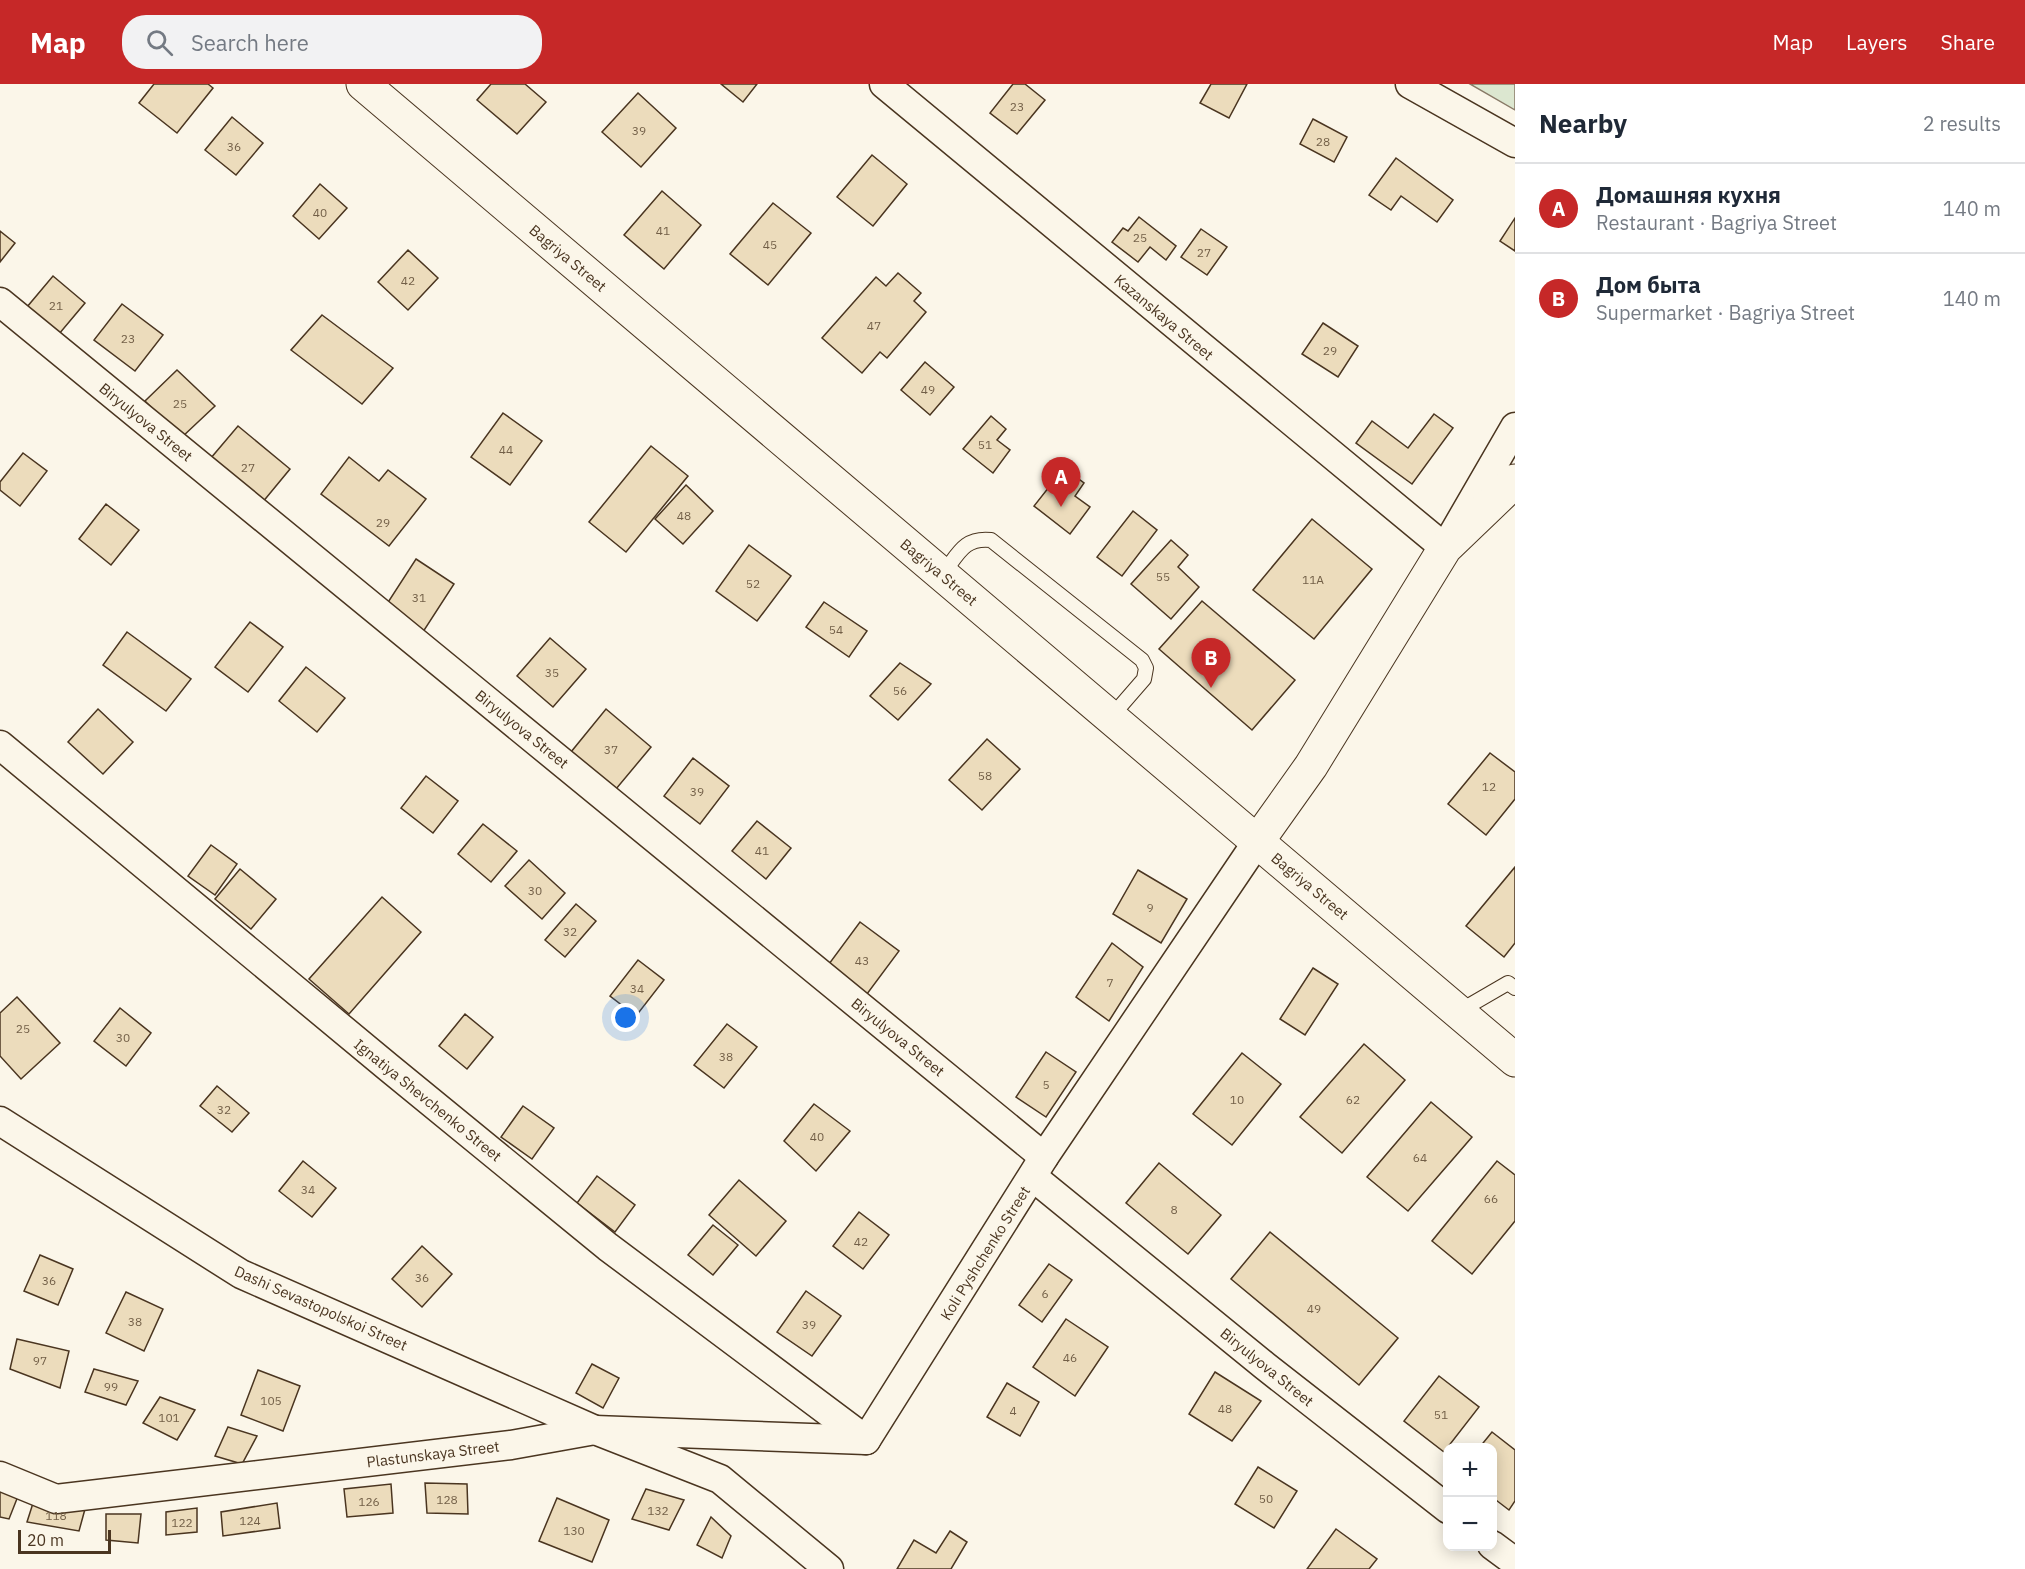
<!DOCTYPE html>
<meta charset="utf-8">
<style>
body{margin:0;font-family:"IBM Plex Sans",sans-serif;background:#f2f2f3;color:#1f2937}
.controls{position:absolute;right:18px;bottom:18px;display:grid;overflow:hidden;border-radius:12px;box-shadow:0 3px 15px #0003}
.controls button{width:54px;height:54px;display:grid;place-items:center;padding:0;border:0;border-bottom:2px solid #e0e1e3;background:#fff;color:#1f2937;font:30px sans-serif}
.scale{position:absolute;left:18px;bottom:15px;width:93px;box-sizing:border-box;padding-left:6px;border:3px solid #4a3520;border-top:0;font-size:16px;line-height:21px;white-space:nowrap;color:#4a3520;-webkit-text-stroke:4px #fbf6e9;paint-order:stroke}
.you{position:absolute;left:626px;top:934px;width:21px;height:21px;margin:-15px;border:4px solid #fff;border-radius:50%;background:#1a73e8;box-shadow:0 0 0 9px #1a73e833}
.badge{display:grid;place-items:center;width:39px;height:39px;border-radius:50%;background:#c62828;color:#fff;font-size:20px;font-weight:700}
.pin{position:absolute;translate:-50% -50px;filter:drop-shadow(0 2px 3px #0008)}
.pin::after{content:'';position:absolute;top:32px;width:21px;height:18px;background:inherit;clip-path:polygon(0 0,100% 0,50% 100%)}
.list{margin:0;padding:0;list-style:none}
h2{display:flex;justify-content:space-between;align-items:center;height:78px;margin:0;padding:0 24px;font-size:26px}
h2 small{font-size:20px;font-weight:400;color:#747a83}
.list li{display:grid;grid-template-columns:39px 1fr auto;gap:18px;align-items:center;box-sizing:border-box;height:90px;padding:0 24px;border-top:2px solid #e0e1e3}
.list b{display:block;font-size:22px;white-space:nowrap}
.list p{margin:0;font-size:20px;white-space:nowrap;color:#747a83}
.list em{font-size:20px;font-style:normal;color:#747a83}
.icon{flex:none;width:33px;height:33px;fill:none;stroke:currentColor;stroke-width:2;stroke-linecap:round;stroke-linejoin:round}
.map{position:relative;flex:none;width:1515px;height:1485px;overflow:hidden}
header{display:flex;align-items:center;gap:36px;box-sizing:border-box;height:84px;padding:0 30px;background:#c62828;color:#fff}
header strong{font-size:28px}
nav{display:flex;gap:33px;margin-inline-start:auto;font-size:21px}
.search{width:420px;height:54px;background:#f2f2f3;display:flex;align-items:center;gap:15px;box-sizing:border-box;padding:0 21px;border-radius:24px;color:#747a83;font-size:22px}
main{display:flex}
aside{flex:1;background:#fff}
.map>svg:first-child{display:block}
</style>
<header>
<strong>Map</strong>
<div class="search"><svg class="icon" aria-label="search" viewBox="0 0 24 24"><circle cx="10" cy="10" r="6"/><path d="M15 15l6 6"/></svg>Search here</div>
<nav><a>Map</a><a>Layers</a><a>Share</a></nav>
</header>
<main>
<div class="map">
<svg width="1515" height="1485" viewBox="0 0 1515 1485">
<rect width="100%" height="100%" fill="#fbf6e9"/>
<!-- green -->
<path fill="#dce7d0" stroke="#887966" stroke-width="1.5" d="M1470 0H1515V26Z"/>
<!-- building -->
<g fill="#ecdcbc" stroke="#4a3520" stroke-width="1.5">
<path d="M154 0H208L213 4 177 49 139 19Z"/>
<path d="M491 0H525L546 18 517 50 477 16Z"/>
<path d="M721 0H757L743 18Z"/>
<path d="M1013 0H1025L1045 16 1017 50 990 29Z"/>
<path d="M1211 0H1247L1229 34 1200 19Z"/>
<path d="M638 9 676 44 641 83 602 48Z"/>
<path d="M232 33 263 59 236 91 205 66Z"/>
<path d="M1313 35 1347 53 1334 78 1300 60Z"/>
<path d="M872 71 907 100 873 142 837 113Z"/>
<path d="M1396 74 1453 116 1437 138 1401 112 1391 126 1369 111Z"/>
<path d="M320 100 347 124 319 155 293 132Z"/>
<path d="M662 107 701 141 664 185 624 151Z"/>
<path d="M773 119 811 149 768 201 730 170Z"/>
<path d="M1139 133 1176 162 1166 176 1150 163 1138 178 1112 158 1123 144 1128 147Z"/>
<path d="M1515 134V167L1500 157Z"/>
<path d="M1201 145 1227 163 1207 191 1181 173Z"/>
<path d="M0 147 15 159 0 178Z"/>
<path d="M408 166 438 194 408 226 378 198Z"/>
<path d="M898 189 921 209 914 217 926 228 887 274 880 268 862 289 822 254 876 193 886 202Z"/>
<path d="M53 192 85 219 59 250 27 223Z"/>
<path d="M122 220 163 251 135 287 94 256Z"/>
<path d="M322 231 393 284 362 320 291 266Z"/>
<path d="M1323 239 1358 262 1338 293 1302 270Z"/>
<path d="M925 278 954 303 930 331 901 306Z"/>
<path d="M177 286 215 322 181 354 145 317Z"/>
<path d="M503 329 542 357 510 401 471 373Z"/>
<path d="M1434 330 1453 344 1412 400 1356 359 1372 337 1408 364Z"/>
<path d="M991 332 1006 345 997 356 1010 366 993 389 963 365Z"/>
<path d="M238 342 290 385 257 425 205 381Z"/>
<path d="M651 362 688 392 626 468 589 438Z"/>
<path d="M23 369 47 387 20 422 0 406V398Z"/>
<path d="M349 373 379 397 388 386 426 415 389 462 321 410Z"/>
<path d="M1064 384 1084 399 1075 412 1090 423 1070 450 1034 422Z"/>
<path d="M686 401 713 427 683 460 655 435Z"/>
<path d="M106 420 139 446 111 481 79 455Z"/>
<path d="M1133 427 1157 446 1122 492 1097 473Z"/>
<path d="M1312 435 1372 485 1314 555 1253 506Z"/>
<path d="M1171 456 1188 471 1178 483 1199 503 1171 535 1131 500Z"/>
<path d="M749 461 791 492 757 537 716 507Z"/>
<path d="M416 475 454 500 421 551 383 526Z"/>
<path d="M1202 517 1295 596 1252 646 1159 565Z"/>
<path d="M824 518 867 547 849 573 806 543Z"/>
<path d="M250 538 283 563 248 608 215 583Z"/>
<path d="M127 548 191 595 166 627 103 581Z"/>
<path d="M550 554 586 585 553 623 517 592Z"/>
<path d="M900 579 931 600 898 636 870 612Z"/>
<path d="M306 583 345 614 317 648 279 617Z"/>
<path d="M98 625 133 658 103 690 68 658Z"/>
<path d="M606 625 651 663 616 705 571 668Z"/>
<path d="M987 655 1020 685 982 726 949 696Z"/>
<path d="M1490 669 1515 688V715L1486 751 1448 720Z"/>
<path d="M693 674 729 702 700 740 664 712Z"/>
<path d="M426 692 458 717 433 749 401 724Z"/>
<path d="M757 737 791 764 766 795 732 767Z"/>
<path d="M483 740 517 767 491 798 458 770Z"/>
<path d="M211 761 237 780 215 811 188 792Z"/>
<path d="M529 776 565 809 542 835 505 802Z"/>
<path d="M1515 783V859L1504 873 1466 842Z"/>
<path d="M240 785 276 815 251 845 215 815Z"/>
<path d="M1138 786 1187 815 1161 859 1113 830Z"/>
<path d="M382 813 421 848 349 930 309 895Z"/>
<path d="M576 820 596 837 565 873 545 856Z"/>
<path d="M860 838 899 867 864 914 826 884Z"/>
<path d="M1112 859 1143 883 1109 937 1076 913Z"/>
<path d="M638 876 664 896 636 932 610 912Z"/>
<path d="M1313 884 1338 900 1305 951 1280 935Z"/>
<path d="M17 913 60 959 21 995 0 972V929Z"/>
<path d="M120 924 151 949 126 982 94 957Z"/>
<path d="M465 930 493 953 467 985 439 962Z"/>
<path d="M727 940 757 963 724 1004 694 981Z"/>
<path d="M1364 960 1405 996 1342 1069 1300 1033Z"/>
<path d="M1046 968 1076 988 1046 1033 1016 1013Z"/>
<path d="M1242 969 1281 1000 1232 1061 1193 1030Z"/>
<path d="M217 1002 249 1029 232 1048 200 1022Z"/>
<path d="M1431 1018 1472 1053 1408 1127 1367 1093Z"/>
<path d="M814 1020 850 1047 816 1087 784 1057Z"/>
<path d="M523 1022 554 1044 532 1075 501 1053Z"/>
<path d="M303 1077 336 1104 312 1133 279 1107Z"/>
<path d="M1497 1077 1515 1091V1137L1472 1190 1432 1157Z"/>
<path d="M1159 1079 1221 1131 1188 1170 1126 1119Z"/>
<path d="M597 1092 635 1121 615 1148 577 1119Z"/>
<path d="M739 1096 786 1137 756 1172 709 1131Z"/>
<path d="M859 1128 889 1151 863 1185 833 1162Z"/>
<path d="M713 1141 738 1161 713 1191 688 1171Z"/>
<path d="M1270 1148 1398 1254 1359 1301 1231 1195Z"/>
<path d="M422 1162 452 1190 422 1223 392 1195Z"/>
<path d="M40 1171 73 1185 58 1221 24 1207Z"/>
<path d="M1049 1180 1072 1196 1042 1238 1019 1221Z"/>
<path d="M806 1207 841 1232 812 1272 777 1248Z"/>
<path d="M126 1208 163 1225 144 1267 106 1249Z"/>
<path d="M1066 1235 1108 1263 1075 1312 1033 1283Z"/>
<path d="M17 1255 69 1267 60 1304 10 1285Z"/>
<path d="M592 1280 619 1294 603 1324 576 1309Z"/>
<path d="M94 1285 138 1297 126 1321 85 1308Z"/>
<path d="M258 1286 300 1302 283 1347 241 1331Z"/>
<path d="M1215 1288 1261 1317 1232 1357 1189 1330Z"/>
<path d="M1439 1292 1479 1323 1444 1368 1404 1337Z"/>
<path d="M1007 1299 1039 1318 1020 1352 987 1333Z"/>
<path d="M160 1313 195 1326 177 1356 143 1339Z"/>
<path d="M228 1343 257 1352 242 1380 215 1372Z"/>
<path d="M1492 1348 1515 1366V1417L1509 1426 1492 1413V1364H1479Z"/>
<path d="M1258 1383 1297 1407 1274 1444 1235 1420Z"/>
<path d="M425 1399 467 1400 468 1430 427 1429Z"/>
<path d="M391 1400 393 1429 347 1433 344 1405Z"/>
<path d="M0 1402 20 1407 9 1435 0 1433Z"/>
<path d="M646 1405 684 1416 669 1446 632 1435Z"/>
<path d="M557 1414 609 1436 592 1478 539 1457Z"/>
<path d="M34 1416 85 1425 79 1447 27 1438Z"/>
<path d="M277 1419 280 1444 223 1452 221 1428Z"/>
<path d="M197 1424V1448L166 1451V1428Z"/>
<path d="M106 1430H141L138 1459 106 1456Z"/>
<path d="M711 1433 731 1452 722 1474 697 1461Z"/>
<path d="M1336 1445 1377 1475 1369 1485H1307Z"/>
<path d="M950 1447 967 1458 951 1485H897L914 1456 936 1469Z"/>
</g>
<g fill="none" stroke-linecap="round" stroke-linejoin="round">
<!-- lane casing -->
<g stroke="#4a3520" stroke-width="16">
<g id="lane">
<path d="M942 491C958 471 963 453 991 456L1142 576 1146 584 1144 595 1111 633"/>
<path d="M1458 928 1508 899 1515 904"/>
</g>
</g>
<!-- street casing -->
<g stroke="#4a3520" stroke-width="31">
<g id="street">
<path d="M884 0 1445 464 1515 343"/>
<path d="M1410 0 1515 59"/>
<path d="M0 218 1044 1073"/>
<path d="M0 661 388 983 608 1163 866 1356"/>
<path d="M0 1037 241 1190 595 1346 720 1395 829 1485"/>
<path d="M1033 1093 1265 1282 1448 1425"/>
<path d="M0 1392 56 1415 511 1361 595 1346 866 1356 1044 1073 1257 758"/>
<path d="M1492 1461 1515 1478"/>
</g>
</g>
<!-- secondary casing -->
<g stroke="#4a3520" stroke-width="35">
<path id="secondary" d="M1257 758 1311 682 1445 464 1515 397"/>
</g>
<!-- primary casing -->
<g stroke="#4a3520" stroke-width="35">
<path id="primary" d="M363 0 1515 976"/>
</g>
<!-- lane -->
<use href="#lane" stroke="#fbf6e9" stroke-width="14"/>
<!-- street -->
<use href="#street" stroke="#fbf6e9" stroke-width="28"/>
<!-- secondary -->
<use href="#secondary" stroke="#fbf6e9" stroke-width="33"/>
<!-- primary -->
<use href="#primary" stroke="#fbf6e9" stroke-width="33"/>
</g>
<g text-anchor="middle" dominant-baseline="central" stroke-width="4.5" stroke-linejoin="round" paint-order="stroke">
<!-- number labels -->
<g font-size="12" fill="#725f47">
<text x="1017" y="22">23</text>
<text x="639" y="46">39</text>
<text x="1323" y="57">28</text>
<text x="234" y="62">36</text>
<text x="320" y="128">40</text>
<text x="663" y="146">41</text>
<text x="1140" y="153">25</text>
<text x="770" y="160">45</text>
<text x="1204" y="168">27</text>
<text x="408" y="196">42</text>
<text x="56" y="221">21</text>
<text x="874" y="241">47</text>
<text x="128" y="254">23</text>
<text x="1330" y="266">29</text>
<text x="928" y="305">49</text>
<text x="180" y="319">25</text>
<text x="985" y="360">51</text>
<text x="506" y="365">44</text>
<text x="248" y="383">27</text>
<text x="684" y="431">48</text>
<text x="383" y="438">29</text>
<text x="1163" y="492">55</text>
<text x="1313" y="495">11А</text>
<text x="753" y="499">52</text>
<text x="419" y="513">31</text>
<text x="836" y="545">54</text>
<text x="552" y="588">35</text>
<text x="900" y="606">56</text>
<text x="611" y="665">37</text>
<text x="985" y="691">58</text>
<text x="1489" y="702">12</text>
<text x="697" y="707">39</text>
<text x="762" y="766">41</text>
<text x="535" y="806">30</text>
<text x="1150" y="823">9</text>
<text x="570" y="847">32</text>
<text x="862" y="876">43</text>
<text x="1110" y="898">7</text>
<text x="637" y="904">34</text>
<text x="23" y="944">25</text>
<text x="123" y="953">30</text>
<text x="726" y="972">38</text>
<text x="1046" y="1000">5</text>
<text x="1237" y="1015">10</text>
<text x="1353" y="1015">62</text>
<text x="224" y="1025">32</text>
<text x="817" y="1052">40</text>
<text x="1420" y="1073">64</text>
<text x="308" y="1105">34</text>
<text x="1491" y="1114">66</text>
<text x="1174" y="1125">8</text>
<text x="861" y="1157">42</text>
<text x="422" y="1193">36</text>
<text x="49" y="1196">36</text>
<text x="1045" y="1209">6</text>
<text x="1314" y="1224">49</text>
<text x="135" y="1237">38</text>
<text x="809" y="1240">39</text>
<text x="1070" y="1273">46</text>
<text x="40" y="1276">97</text>
<text x="111" y="1302">99</text>
<text x="271" y="1316">105</text>
<text x="1225" y="1324">48</text>
<text x="1013" y="1326">4</text>
<text x="1441" y="1330">51</text>
<text x="169" y="1333">101</text>
<text x="1266" y="1414">50</text>
<text x="447" y="1415">128</text>
<text x="369" y="1417">126</text>
<text x="658" y="1426">132</text>
<text x="56" y="1431">118</text>
<text x="250" y="1436">124</text>
<text x="182" y="1438">122</text>
<text x="574" y="1446">130</text>
</g>
<!-- street labels -->
<g font-size="15" fill="#4a3520" stroke="#fbf6e9">
<text transform="translate(568 174) rotate(40)">Bagriya Street</text>
<text transform="translate(1164 233) rotate(40)">Kazanskaya Street</text>
<text transform="translate(146 338) rotate(39)">Biryulyova Street</text>
<text transform="translate(939 488) rotate(40)">Bagriya Street</text>
<text transform="translate(522 645) rotate(39)">Biryulyova Street</text>
<text transform="translate(1310 802) rotate(40)">Bagriya Street</text>
<text transform="translate(898 953) rotate(39)">Biryulyova Street</text>
<text transform="translate(428 1016) rotate(39)">Ignatiya Shevchenko Street</text>
<text transform="translate(985 1169) rotate(-58)">Koli Pyshchenko Street</text>
<text transform="translate(321 1224) rotate(24)">Dashi Sevastopolskoi Street</text>
<text transform="translate(1267 1283) rotate(39)">Biryulyova Street</text>
<text transform="translate(433 1370) rotate(-7)">Plastunskaya Street</text>
</g>
</g>
</svg>
<div class="controls">
<button>+</button>
<button>−</button>
</div>
<div class="scale">20 m</div>
<div class="you"></div>
<div class="pin badge" style="left:1061px;top:423px">A</div>
<div class="pin badge" style="left:1211px;top:604px">B</div>
</div>
<aside>
<h2>Nearby<small>2 results</small></h2>
<ul class="list">
<li><span class="badge">A</span><div><b>Домашняя кухня</b><p>Restaurant · Bagriya Street</p></div><em>140 m</em></li>
<li><span class="badge">B</span><div><b>Дом быта</b><p>Supermarket · Bagriya Street</p></div><em>140 m</em></li>
</ul>
</aside>
</main>
